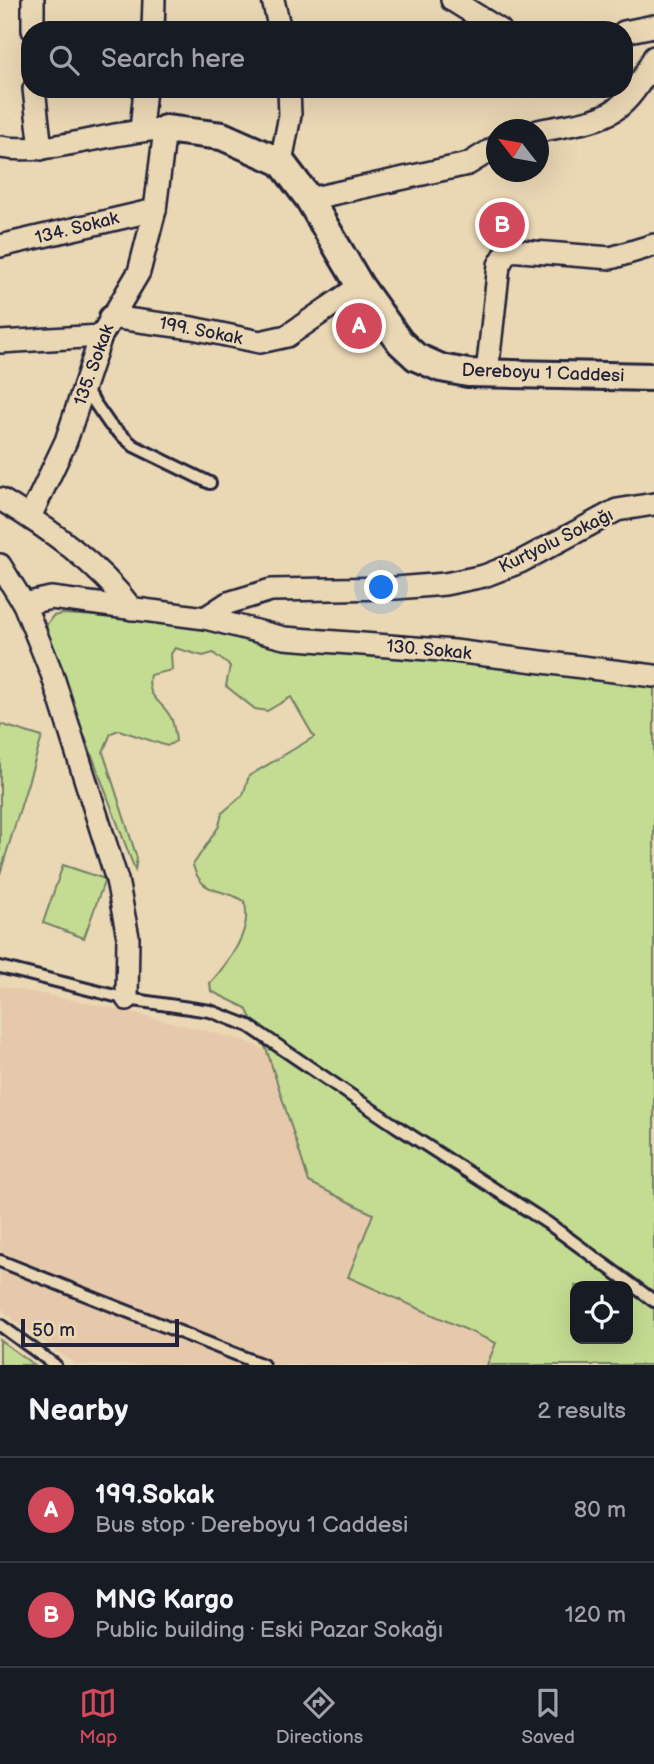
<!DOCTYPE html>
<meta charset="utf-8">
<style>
body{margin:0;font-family:"Balsamiq Sans",sans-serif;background:#242831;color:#f1f3f6}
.controls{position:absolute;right:21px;bottom:21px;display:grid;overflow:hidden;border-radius:14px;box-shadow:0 7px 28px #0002}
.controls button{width:63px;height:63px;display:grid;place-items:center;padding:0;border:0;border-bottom:2px solid #363941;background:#171b24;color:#f1f3f6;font:35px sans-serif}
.compass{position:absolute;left:486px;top:119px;width:63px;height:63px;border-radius:50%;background:#171b24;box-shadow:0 7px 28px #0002;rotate:301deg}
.scale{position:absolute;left:21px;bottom:18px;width:158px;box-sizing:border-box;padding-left:7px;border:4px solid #22223b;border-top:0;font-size:19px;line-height:24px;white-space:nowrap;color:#22223b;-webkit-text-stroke:5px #ead7b4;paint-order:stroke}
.you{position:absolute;left:382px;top:588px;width:24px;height:24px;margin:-18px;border:5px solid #fff;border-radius:50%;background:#1a73e8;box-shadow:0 0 0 10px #1a73e833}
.badge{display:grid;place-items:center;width:46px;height:46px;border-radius:50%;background:#d1495b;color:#fff;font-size:23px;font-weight:700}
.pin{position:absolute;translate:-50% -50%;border:4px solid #fff;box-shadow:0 2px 7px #0006}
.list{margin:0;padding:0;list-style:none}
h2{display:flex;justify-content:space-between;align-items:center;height:91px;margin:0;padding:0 28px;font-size:30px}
h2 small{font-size:23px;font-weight:400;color:#9ea1a6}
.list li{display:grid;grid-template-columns:46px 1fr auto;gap:21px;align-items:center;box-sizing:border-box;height:105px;padding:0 28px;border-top:2px solid #363941}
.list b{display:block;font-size:26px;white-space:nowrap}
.list p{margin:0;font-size:23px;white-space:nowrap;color:#9ea1a6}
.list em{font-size:23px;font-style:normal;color:#9ea1a6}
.icon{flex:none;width:38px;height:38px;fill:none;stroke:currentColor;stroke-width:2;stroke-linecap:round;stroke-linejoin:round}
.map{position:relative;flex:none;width:654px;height:1365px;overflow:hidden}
.search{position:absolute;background:#171b24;box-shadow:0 7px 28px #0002;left:21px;right:21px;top:21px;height:77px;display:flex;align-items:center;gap:18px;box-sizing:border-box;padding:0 24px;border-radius:28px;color:#9ea1a6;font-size:26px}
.sheet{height:301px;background:#171b24}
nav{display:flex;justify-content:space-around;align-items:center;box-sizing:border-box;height:98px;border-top:2px solid #363941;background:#171b24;font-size:19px;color:#9ea1a6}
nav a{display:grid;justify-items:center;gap:4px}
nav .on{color:#d1495b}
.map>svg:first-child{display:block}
</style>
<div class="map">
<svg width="654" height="1365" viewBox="0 0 654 1365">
<rect width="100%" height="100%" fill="#ead7b4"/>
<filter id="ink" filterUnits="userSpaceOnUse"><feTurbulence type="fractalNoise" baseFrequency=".0143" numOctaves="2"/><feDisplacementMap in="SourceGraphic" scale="14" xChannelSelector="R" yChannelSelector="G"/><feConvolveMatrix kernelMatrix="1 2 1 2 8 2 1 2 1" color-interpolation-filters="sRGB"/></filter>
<g filter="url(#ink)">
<!-- built -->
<path fill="#e6c9aa" d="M0 986 118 1009 246 1041 267 1051 309 1182 373 1214 349 1277 497 1343 487 1365H77L16 1322 0 1307Z"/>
<!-- green -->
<g fill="#c4dc92" stroke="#737f66" stroke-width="2" fill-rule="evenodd">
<path d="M62 614 132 618 369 652 654 687V1365H487L496 1343 348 1277 373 1214 309 1182 267 1051 246 1008 211 991 210 983C228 963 254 929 244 901 222 887 201 896 193 865L219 826 222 813 243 795 249 776 314 737 291 697 267 711 255 709 226 686 230 666 213 653 203 656 175 648 171 654 172 670 150 675C145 698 163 701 171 718 174 724 175 734 176 741L167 746 119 730 111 733 103 752 137 858 135 870 46 633 47 624 53 616ZM575 1286H628V1339H575Z"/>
<path d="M0 724 42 737 0 874Z"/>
<path d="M63 865 105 879 84 938 43 923Z"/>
<path d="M0 1340 34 1365H0Z"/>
</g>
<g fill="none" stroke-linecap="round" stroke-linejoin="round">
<!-- service casing -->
<g stroke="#22223b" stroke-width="16">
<g id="service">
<path d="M85 389 110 425 134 446 210 483"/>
<path d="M0 967 127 999 210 1011 249 1026 396 1126 549 1224 654 1301"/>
<path d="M0 1261 263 1365"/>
<path d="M0 1325 55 1365"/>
</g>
</g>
<!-- minor casing -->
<g stroke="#22223b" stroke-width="26">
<g id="minor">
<path d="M273 0 280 30"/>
<path d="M452 0 500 30"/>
<path d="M33 30V0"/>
<path d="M153 30 154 0"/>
<path d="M624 32 654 26"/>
<path d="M34 89 41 149"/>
<path d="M141 130 145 89"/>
<path d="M538 131C603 118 621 123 654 57"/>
<path d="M0 147C49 156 112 130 165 129L155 210 139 272 101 336 66 441 30 517"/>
<path d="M281 162 290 115 289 89"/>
<path d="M309 199 468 164 496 147"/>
<path d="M0 246 155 210"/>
<path d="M110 317 192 328 260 342 287 336 360 286"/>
<path d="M0 342 101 336"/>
<path d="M487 373 499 265 508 250 611 258 654 245"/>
<path d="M0 499C48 528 98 563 132 609"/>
<path d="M0 565 24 604"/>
<path d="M205 618 228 603 271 590 396 588 445 584 484 576 520 562 617 510 654 504"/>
<path d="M127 999 128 937 117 880 52 674 24 604 51 598 205 618 284 638 454 651 654 676"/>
</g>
</g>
<!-- tertiary casing -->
<g stroke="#22223b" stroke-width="32">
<path id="tertiary" d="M165 129 222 136 281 162 309 199 360 286 400 342 416 357 441 368 468 373 654 377"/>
</g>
<!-- service -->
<use href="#service" stroke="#ead7b4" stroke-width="10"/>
<!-- minor -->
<use href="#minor" stroke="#ead7b4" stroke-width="21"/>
<!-- tertiary -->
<use href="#tertiary" stroke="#ead7b4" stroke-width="26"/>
</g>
</g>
<g text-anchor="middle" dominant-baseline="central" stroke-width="5" stroke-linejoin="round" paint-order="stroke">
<!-- street labels -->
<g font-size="18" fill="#22223b" stroke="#ead7b4">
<text transform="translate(77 228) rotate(-14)">134. Sokak</text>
<text transform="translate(201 331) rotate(11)">199. Sokak</text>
<text transform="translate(94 365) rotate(-70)">135. Sokak</text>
<text transform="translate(543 373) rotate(2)">Dereboyu 1 Caddesi</text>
<text transform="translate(556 541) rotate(-26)">Kurtyolu Sokağı</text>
<text transform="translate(429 650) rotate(5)">130. Sokak</text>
</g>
</g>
</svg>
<div class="controls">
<button><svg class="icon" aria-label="locate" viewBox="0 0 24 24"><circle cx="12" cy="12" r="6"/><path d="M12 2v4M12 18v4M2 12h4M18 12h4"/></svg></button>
</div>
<svg class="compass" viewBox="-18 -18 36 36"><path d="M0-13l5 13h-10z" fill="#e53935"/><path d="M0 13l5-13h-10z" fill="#9ea1a6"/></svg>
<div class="scale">50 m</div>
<div class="you"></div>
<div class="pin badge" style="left:359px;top:326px">A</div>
<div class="pin badge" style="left:502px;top:225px">B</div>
<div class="search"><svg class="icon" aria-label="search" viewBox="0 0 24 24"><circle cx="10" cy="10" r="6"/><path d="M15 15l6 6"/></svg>Search here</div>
</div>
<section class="sheet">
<h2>Nearby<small>2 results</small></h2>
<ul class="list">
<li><span class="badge">A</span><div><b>199.Sokak</b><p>Bus stop · Dereboyu 1 Caddesi</p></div><em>80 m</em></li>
<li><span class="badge">B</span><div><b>MNG Kargo</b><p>Public building · Eski Pazar Sokağı</p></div><em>120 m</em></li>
</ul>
</section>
<nav>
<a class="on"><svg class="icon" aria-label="map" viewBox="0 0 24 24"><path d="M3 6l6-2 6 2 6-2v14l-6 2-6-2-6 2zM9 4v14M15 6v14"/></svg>Map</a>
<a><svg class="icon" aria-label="directions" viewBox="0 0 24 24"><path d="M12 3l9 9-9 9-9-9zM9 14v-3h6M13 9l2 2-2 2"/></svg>Directions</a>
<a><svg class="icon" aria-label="saved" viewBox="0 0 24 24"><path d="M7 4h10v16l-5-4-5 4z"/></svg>Saved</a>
</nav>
